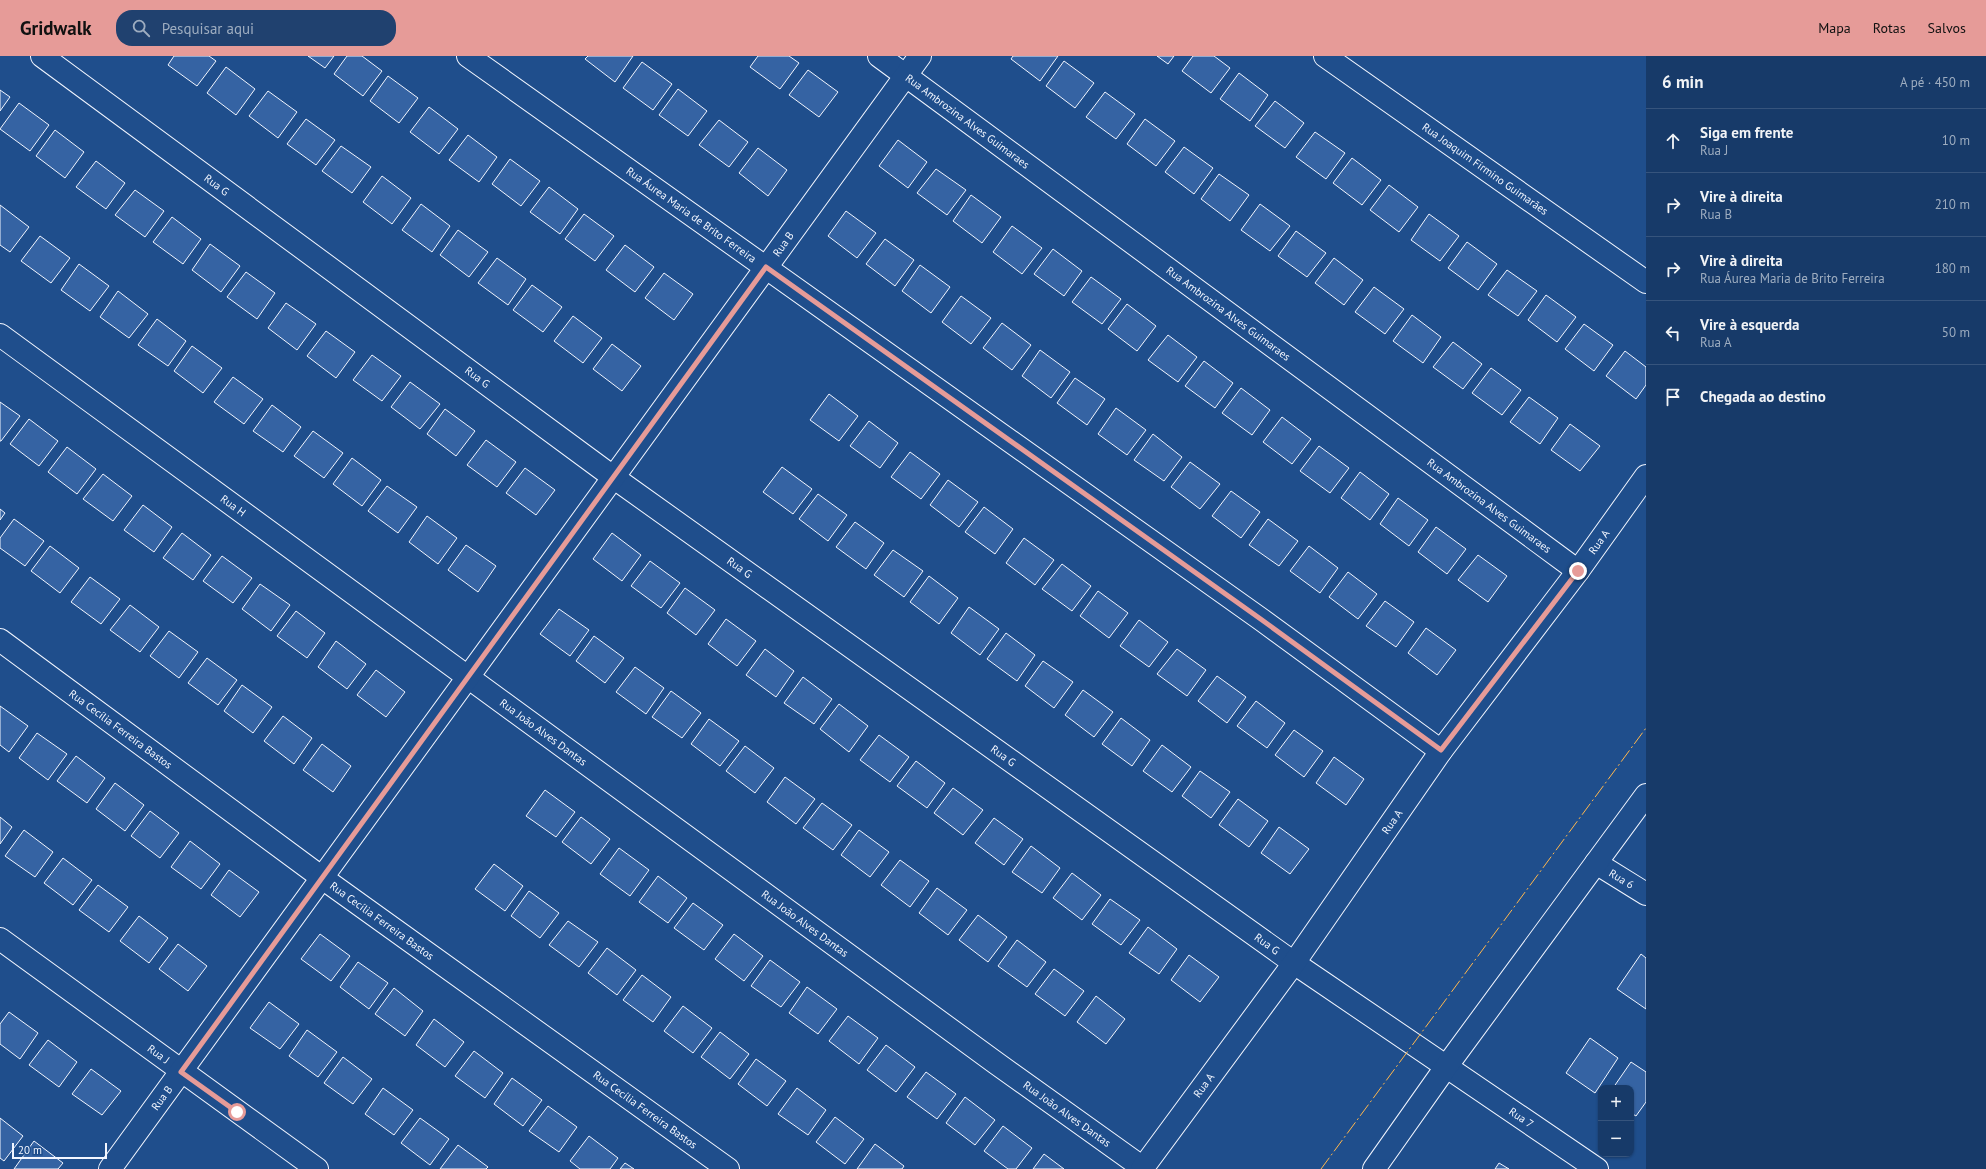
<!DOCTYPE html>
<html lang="pt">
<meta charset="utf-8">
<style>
body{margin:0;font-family:"PT Sans",sans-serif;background:#20416f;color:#f1f3f6}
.controls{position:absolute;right:12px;bottom:12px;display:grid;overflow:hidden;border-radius:8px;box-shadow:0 1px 3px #0004}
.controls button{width:36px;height:36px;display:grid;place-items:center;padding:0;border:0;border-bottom:1px solid #36547d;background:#173a69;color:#f1f3f6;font:20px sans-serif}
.scale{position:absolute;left:12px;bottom:10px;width:95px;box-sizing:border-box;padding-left:4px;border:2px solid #f2f6ff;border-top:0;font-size:11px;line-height:14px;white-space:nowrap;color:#f2f6ff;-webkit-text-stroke:3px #1f4e8c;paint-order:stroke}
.stop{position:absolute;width:12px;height:12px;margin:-9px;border:3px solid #e69b98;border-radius:50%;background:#fff}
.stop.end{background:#e69b98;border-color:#fff;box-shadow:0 1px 4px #0008}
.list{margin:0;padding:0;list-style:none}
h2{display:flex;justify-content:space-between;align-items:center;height:52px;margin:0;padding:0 16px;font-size:17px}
h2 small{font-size:13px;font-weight:400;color:#9eadc0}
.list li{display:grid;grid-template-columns:26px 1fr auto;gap:12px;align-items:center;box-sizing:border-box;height:64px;padding:0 16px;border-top:1px solid #36547d}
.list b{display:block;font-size:15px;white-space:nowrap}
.list p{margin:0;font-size:13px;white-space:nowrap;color:#9eadc0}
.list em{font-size:13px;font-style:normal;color:#9eadc0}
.icon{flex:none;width:22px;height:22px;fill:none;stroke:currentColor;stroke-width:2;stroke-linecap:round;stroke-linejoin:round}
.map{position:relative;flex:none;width:1646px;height:1113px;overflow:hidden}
header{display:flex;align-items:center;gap:24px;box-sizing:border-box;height:56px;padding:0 20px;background:#e69b98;color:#111}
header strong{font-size:19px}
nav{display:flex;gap:22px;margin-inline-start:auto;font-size:14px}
.search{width:280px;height:36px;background:#20416f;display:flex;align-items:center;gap:10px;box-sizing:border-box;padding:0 14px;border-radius:16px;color:#9eadc0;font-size:15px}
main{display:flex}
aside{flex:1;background:#173a69}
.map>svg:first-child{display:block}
</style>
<header>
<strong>Gridwalk</strong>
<div class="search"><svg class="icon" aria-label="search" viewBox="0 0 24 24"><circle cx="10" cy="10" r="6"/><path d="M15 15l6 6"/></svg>Pesquisar aqui</div>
<nav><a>Mapa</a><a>Rotas</a><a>Salvos</a></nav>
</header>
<main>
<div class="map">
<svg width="1646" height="1113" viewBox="0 0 1646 1113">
<rect width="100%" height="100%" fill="#1f4e8c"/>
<!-- building -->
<g fill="#3563a3" stroke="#f2f6ff">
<path d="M174 0H209L216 5 197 30 168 9Z"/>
<path d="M308 0H334L325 12Z"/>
<path d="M347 0H362L382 15 363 40 334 18Z"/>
<path d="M588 0H633L615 26 585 3Z"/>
<path d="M758 0H789L799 7 780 33 750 11Z"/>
<path d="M1013 0H1058L1040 25 1011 3Z"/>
<path d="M1157 0H1174L1168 8Z"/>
<path d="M1193 0H1214L1230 12 1211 37 1182 15Z"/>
<path d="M1064 5 1094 27 1075 52 1046 30Z"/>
<path d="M642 6 672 28 653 54 623 32Z"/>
<path d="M226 11 255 33 236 59 207 37Z"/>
<path d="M808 14 838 36 819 61 789 39Z"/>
<path d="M1239 17 1268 39 1250 65 1220 43Z"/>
<path d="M388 20 418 42 399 67 370 45Z"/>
<path d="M678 33 707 55 688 80 659 59Z"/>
<path d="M0 34 10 41 0 55Z"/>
<path d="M268 35 297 56 278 82 249 60Z"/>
<path d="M1105 36 1135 58 1116 83 1086 61Z"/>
<path d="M1275 45 1304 67 1285 92 1255 70Z"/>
<path d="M19 47 49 69 30 95 0 73Z"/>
<path d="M429 51 458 73 439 98 410 76Z"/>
<path d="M306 63 335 84 316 109 287 88Z"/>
<path d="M1145 63 1175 85 1156 110 1127 88Z"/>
<path d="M719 64 748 86 729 111 699 89Z"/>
<path d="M55 74 84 96 65 122 36 100Z"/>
<path d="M1315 76 1345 97 1326 123 1296 101Z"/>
<path d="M468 79 497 101 479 126 449 104Z"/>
<path d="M898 84 927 106 908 132 879 110Z"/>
<path d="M341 90 371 111 352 137 322 115Z"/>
<path d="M1184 91 1213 112 1194 138 1165 116Z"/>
<path d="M758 92 787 114 768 140 739 117Z"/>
<path d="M1352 102 1381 124 1362 149 1333 127Z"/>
<path d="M510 103 540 125 521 150 492 128Z"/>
<path d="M96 105 125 127 106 153 76 131Z"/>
<path d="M936 113 966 134 947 159 917 137Z"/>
<path d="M1219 118 1249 139 1230 165 1201 143Z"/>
<path d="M382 120 411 142 392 168 363 146Z"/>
<path d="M1389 129 1418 151 1399 176 1370 154Z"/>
<path d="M549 131 578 153 560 178 530 156Z"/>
<path d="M135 134 164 155 145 181 115 159Z"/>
<path d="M971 139 1001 161 982 187 953 165Z"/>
<path d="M421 148 450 170 432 196 402 174Z"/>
<path d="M1260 148 1290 170 1270 195 1241 174Z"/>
<path d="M0 149 29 171 10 196 0 189Z"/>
<path d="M846 155 876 177 857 202 828 180Z"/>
<path d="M584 158 614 180 595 205 565 183Z"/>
<path d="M1429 158 1459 180 1440 205 1411 184Z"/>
<path d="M172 161 201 183 183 208 153 186Z"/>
<path d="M1012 170 1042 192 1022 218 993 196Z"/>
<path d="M458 174 488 196 469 221 440 199Z"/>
<path d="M1296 175 1326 197 1307 221 1278 200Z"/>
<path d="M40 180 70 202 51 227 21 205Z"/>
<path d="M885 183 914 204 895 230 866 208Z"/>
<path d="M1467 186 1497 208 1478 234 1448 212Z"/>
<path d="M210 188 240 210 221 236 192 214Z"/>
<path d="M625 189 654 211 635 236 606 214Z"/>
<path d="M1053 193 1082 215 1064 240 1034 218Z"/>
<path d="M497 202 526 223 508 249 478 227Z"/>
<path d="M1334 202 1363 224 1344 249 1315 227Z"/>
<path d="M79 208 109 230 90 255 61 234Z"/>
<path d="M920 209 950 231 931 257 902 235Z"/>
<path d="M1507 214 1537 235 1518 260 1488 239Z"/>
<path d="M246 216 275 237 257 263 227 241Z"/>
<path d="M664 217 693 238 674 264 645 242Z"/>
<path d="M1091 221 1121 243 1102 268 1072 246Z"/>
<path d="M532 229 562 251 543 276 513 254Z"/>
<path d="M1374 231 1404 253 1385 278 1355 256Z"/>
<path d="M118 235 148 258 129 282 100 261Z"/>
<path d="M1546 239 1576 261 1557 286 1528 264Z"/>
<path d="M961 240 991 262 971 288 942 266Z"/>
<path d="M286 247 316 268 297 294 268 272Z"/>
<path d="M1127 248 1156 270 1137 295 1108 273Z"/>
<path d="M1412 259 1441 281 1423 307 1393 285Z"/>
<path d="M573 260 602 282 583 307 554 285Z"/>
<path d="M157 263 186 285 168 310 138 289Z"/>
<path d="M1002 267 1031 289 1012 314 983 292Z"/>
<path d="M1584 268 1613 289 1594 315 1565 293Z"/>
<path d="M326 275 355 296 336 322 307 300Z"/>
<path d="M1168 279 1197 301 1178 326 1148 304Z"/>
<path d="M1453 286 1482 308 1463 333 1433 311Z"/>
<path d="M612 288 641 310 622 335 593 313Z"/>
<path d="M192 290 222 312 203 337 174 315Z"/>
<path d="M1040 294 1070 316 1051 342 1022 320Z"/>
<path d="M1625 295 1646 311V329L1636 343 1606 320Z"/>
<path d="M372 299 401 320 382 345 353 324Z"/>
<path d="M1204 305 1233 327 1215 352 1185 330Z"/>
<path d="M1491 312 1521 334 1502 359 1472 337Z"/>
<path d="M233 321 263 343 244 368 214 346Z"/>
<path d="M1075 322 1105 343 1087 369 1057 347Z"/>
<path d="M410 326 440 348 420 373 391 351Z"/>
<path d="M1241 332 1270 354 1252 379 1222 357Z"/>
<path d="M829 338 858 360 839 385 810 364Z"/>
<path d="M1529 341 1558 362 1540 388 1510 366Z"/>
<path d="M0 346 20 360 1 385H0Z"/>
<path d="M272 349 301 371 283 396 253 375Z"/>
<path d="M1116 352 1146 374 1127 399 1098 378Z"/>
<path d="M445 353 475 375 456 400 427 378Z"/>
<path d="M1282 361 1311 383 1292 408 1263 386Z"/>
<path d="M29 363 58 385 39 410 10 388Z"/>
<path d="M869 365 898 387 880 412 850 390Z"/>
<path d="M1570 368 1600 390 1580 415 1551 394Z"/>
<path d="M313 375 343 397 324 422 294 400Z"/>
<path d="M1153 378 1182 401 1164 425 1134 404Z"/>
<path d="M486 384 516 406 497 431 467 409Z"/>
<path d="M1319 390 1349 412 1330 437 1300 415Z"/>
<path d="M67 391 96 413 77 438 48 416Z"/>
<path d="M910 396 940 418 921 443 891 421Z"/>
<path d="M352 402 381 424 362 450 333 428Z"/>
<path d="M1190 406 1220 428 1200 453 1171 431Z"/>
<path d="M782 411 812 433 793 458 763 436Z"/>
<path d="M525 412 555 434 536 459 506 437Z"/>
<path d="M1360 416 1389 438 1370 464 1341 442Z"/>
<path d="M103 418 132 440 113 465 83 443Z"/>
<path d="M948 424 978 446 959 471 930 449Z"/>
<path d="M387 430 417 451 398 477 368 455Z"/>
<path d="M1231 435 1260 456 1241 482 1212 460Z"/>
<path d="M818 438 847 459 828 485 799 463Z"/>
<path d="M1398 442 1428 464 1409 490 1380 468Z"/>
<path d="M143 449 172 471 154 496 124 474Z"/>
<path d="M984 451 1013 473 995 498 965 476Z"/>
<path d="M0 453 5 457 0 464Z"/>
<path d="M427 460 457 482 438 508 409 486Z"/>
<path d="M14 463 44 485 25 510 0 492V482Z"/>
<path d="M1268 463 1298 485 1279 510 1249 489Z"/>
<path d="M855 466 884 487 866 513 836 491Z"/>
<path d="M1436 471 1466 493 1447 518 1418 496Z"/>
<path d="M182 477 211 499 193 524 163 502Z"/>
<path d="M612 477 641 499 622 525 593 503Z"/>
<path d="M1024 482 1054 504 1035 529 1006 507Z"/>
<path d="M466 489 496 510 478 536 448 514Z"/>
<path d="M50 490 79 512 60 537 31 515Z"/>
<path d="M1309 490 1338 512 1320 537 1290 515Z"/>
<path d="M893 494 923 515 904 541 874 519Z"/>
<path d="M1478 499 1507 520 1488 546 1458 524Z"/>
<path d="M222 500 252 522 233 547 203 525Z"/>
<path d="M650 505 680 527 661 552 631 530Z"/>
<path d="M1062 508 1091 530 1072 555 1042 533Z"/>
<path d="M1348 516 1377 538 1358 563 1329 541Z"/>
<path d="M929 520 958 542 939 568 910 546Z"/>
<path d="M90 521 120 543 101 568 71 546Z"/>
<path d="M260 528 290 549 271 575 242 553Z"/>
<path d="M685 532 715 554 696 579 667 557Z"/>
<path d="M1098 535 1128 557 1109 582 1080 560Z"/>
<path d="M1385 545 1414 566 1396 591 1366 570Z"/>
<path d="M130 549 159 571 140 596 110 574Z"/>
<path d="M969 551 999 573 980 599 951 577Z"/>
<path d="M559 553 589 574 570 600 540 578Z"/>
<path d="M296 555 325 577 307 602 277 580Z"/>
<path d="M726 563 756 585 737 610 708 588Z"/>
<path d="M1139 564 1168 586 1149 611 1120 590Z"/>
<path d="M1426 572 1456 594 1437 619 1408 597Z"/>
<path d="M169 575 198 596 179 622 150 600Z"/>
<path d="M1006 577 1035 599 1017 625 987 603Z"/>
<path d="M594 580 624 602 605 627 576 605Z"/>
<path d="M336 585 366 608 347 633 318 611Z"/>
<path d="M765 593 794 615 776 641 746 619Z"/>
<path d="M1177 593 1206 614 1187 640 1157 618Z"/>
<path d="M207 602 237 624 218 649 188 627Z"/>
<path d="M1043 605 1073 626 1054 652 1025 630Z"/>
<path d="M635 611 664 632 646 658 616 636Z"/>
<path d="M376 614 405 636 386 661 357 639Z"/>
<path d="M1217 620 1246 641 1227 667 1198 645Z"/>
<path d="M803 621 832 643 814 668 784 647Z"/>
<path d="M242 629 272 651 253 677 224 655Z"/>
<path d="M1083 634 1113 656 1094 681 1065 659Z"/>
<path d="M671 635 701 657 682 682 652 661Z"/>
<path d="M1256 645 1285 667 1267 692 1237 670Z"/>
<path d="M839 648 868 670 849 696 820 673Z"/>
<path d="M0 650 28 670 9 696 0 689Z"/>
<path d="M283 660 312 682 294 708 264 685Z"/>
<path d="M1121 662 1150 684 1132 710 1102 688Z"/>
<path d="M709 663 739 685 720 710 691 688Z"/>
<path d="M1294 674 1323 695 1304 721 1275 699Z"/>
<path d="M37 677 67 698 48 724 19 702Z"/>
<path d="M879 679 909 701 890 726 860 704Z"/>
<path d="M322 688 351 710 333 736 303 714Z"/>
<path d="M1162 689 1191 711 1172 736 1143 715Z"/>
<path d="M745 690 774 712 755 737 726 715Z"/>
<path d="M76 700 105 722 87 747 57 725Z"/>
<path d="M1334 701 1364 723 1346 749 1316 727Z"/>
<path d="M916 705 945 727 927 752 897 730Z"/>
<path d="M1200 715 1230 736 1211 762 1182 740Z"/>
<path d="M785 721 815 743 796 768 767 746Z"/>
<path d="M115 727 144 749 125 775 96 753Z"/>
<path d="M953 732 983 754 963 779 934 757Z"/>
<path d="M545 734 575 756 556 781 526 760Z"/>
<path d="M1238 743 1268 765 1249 791 1219 769Z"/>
<path d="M822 747 852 769 833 794 803 772Z"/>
<path d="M150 755 179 777 160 802 131 780Z"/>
<path d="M0 761 12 771 0 788Z"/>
<path d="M581 761 610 783 591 808 562 786Z"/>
<path d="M994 762 1023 783 1004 809 975 787Z"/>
<path d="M1279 771 1309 793 1290 818 1261 797Z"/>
<path d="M24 774 53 796 35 821 5 800Z"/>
<path d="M859 774 889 796 870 821 841 799Z"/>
<path d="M190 785 220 808 201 833 171 811Z"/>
<path d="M1031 790 1060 812 1042 837 1012 816Z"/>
<path d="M619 792 649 814 630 840 600 818Z"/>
<path d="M63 802 92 824 73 849 44 827Z"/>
<path d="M900 804 929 825 910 851 881 829Z"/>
<path d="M494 808 523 830 505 855 475 833Z"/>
<path d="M229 814 259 836 240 861 211 839Z"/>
<path d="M1072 817 1101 839 1082 864 1053 842Z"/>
<path d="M658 820 687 842 668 867 639 846Z"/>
<path d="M98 829 128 851 109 876 79 854Z"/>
<path d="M937 832 967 854 948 879 919 857Z"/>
<path d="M529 835 559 857 540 882 511 860Z"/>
<path d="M1110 843 1140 864 1121 889 1092 868Z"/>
<path d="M693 847 723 869 704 894 674 872Z"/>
<path d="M978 859 1007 881 988 906 959 884Z"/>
<path d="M139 860 168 882 149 907 120 885Z"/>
<path d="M568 865 598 886 579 911 549 889Z"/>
<path d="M1148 871 1177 893 1159 918 1129 897Z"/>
<path d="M320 878 350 900 331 925 301 903Z"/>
<path d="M734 878 763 900 744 925 715 903Z"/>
<path d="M1017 884 1046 906 1027 931 998 910Z"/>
<path d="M178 888 207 910 188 935 159 913Z"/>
<path d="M607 892 636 914 617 939 588 917Z"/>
<path d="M1641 898 1646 902V953L1617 933Z"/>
<path d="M1189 899 1219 921 1200 946 1171 924Z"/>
<path d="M770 904 800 926 781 951 751 930Z"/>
<path d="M358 906 388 927 369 953 340 931Z"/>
<path d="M1054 913 1084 935 1065 960 1035 938Z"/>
<path d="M642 919 671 941 653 966 623 944Z"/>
<path d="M807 931 837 953 818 978 789 957Z"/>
<path d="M394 932 423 955 405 980 375 958Z"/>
<path d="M1096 940 1125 963 1106 988 1077 966Z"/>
<path d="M269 946 299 968 280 993 250 972Z"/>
<path d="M683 950 712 972 693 997 664 975Z"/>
<path d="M9 956 38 977 20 1003 0 988V968Z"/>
<path d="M848 960 878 982 859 1008 829 985Z"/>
<path d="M434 963 464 986 445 1011 416 989Z"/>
<path d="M307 974 337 996 318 1021 289 1000Z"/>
<path d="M720 976 749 998 730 1023 701 1001Z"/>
<path d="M1590 982 1618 1002 1595 1037 1566 1017Z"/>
<path d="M48 984 77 1006 59 1031 29 1009Z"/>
<path d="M886 989 915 1011 896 1036 867 1014Z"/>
<path d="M474 995 503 1017 485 1042 455 1020Z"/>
<path d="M343 1001 372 1023 353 1048 324 1027Z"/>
<path d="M756 1003 786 1025 767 1050 738 1028Z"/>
<path d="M1631 1006 1646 1016V1046L1636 1060 1631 1057V1032H1613Z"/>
<path d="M91 1013 121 1035 102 1059 72 1038Z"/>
<path d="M926 1016 956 1038 937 1063 907 1041Z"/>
<path d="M512 1022 542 1044 523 1070 494 1048Z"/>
<path d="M383 1032 413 1054 394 1079 365 1058Z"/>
<path d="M797 1032 826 1054 808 1079 778 1058Z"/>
<path d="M965 1041 995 1064 975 1089 946 1067Z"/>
<path d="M548 1050 577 1071 559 1096 529 1075Z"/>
<path d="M835 1061 864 1083 845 1108 816 1086Z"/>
<path d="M0 1062 23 1080 4 1105 0 1102Z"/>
<path d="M420 1062 449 1083 430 1109 401 1087Z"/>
<path d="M1003 1070 1032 1092 1016 1113H1008L984 1095Z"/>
<path d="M589 1080 618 1102 610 1113H580L570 1105Z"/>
<path d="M34 1085 63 1107 58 1113H14Z"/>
<path d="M875 1088 904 1110 902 1113H857Z"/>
<path d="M458 1089 488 1111 486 1113H440Z"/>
<path d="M1044 1098 1064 1113H1033Z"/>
<path d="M625 1107 634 1113H620Z"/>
<path d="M1499 1107 1509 1113H1495Z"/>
</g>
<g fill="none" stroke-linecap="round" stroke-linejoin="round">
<!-- minor casing -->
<g stroke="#f2f6ff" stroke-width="24">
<g id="minor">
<path id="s1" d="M42 0 613 421 1294 907 1597 1113"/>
<path id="s2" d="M468 0 1262 564 1441 695"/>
<path id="s3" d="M879 0 1578 515"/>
<path id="s4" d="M1325 0 1646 226"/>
<path id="s5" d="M0 279 996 1007 1143 1112"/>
<path id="s6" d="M0 584 321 821 728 1113"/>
<path id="s7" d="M1596 807 1646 838"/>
<path id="s8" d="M0 883 317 1113"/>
<path id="s9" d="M110 1113 920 0"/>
<path id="s10" d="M1142 1113 1294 907 1441 695 1578 515 1646 420"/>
<path d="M1374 1113 1446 1011 1646 739"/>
</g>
</g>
<!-- minor -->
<use href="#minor" stroke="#1f4e8c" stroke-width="22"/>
<!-- power -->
<path stroke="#ffb74d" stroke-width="1" stroke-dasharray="14 3 2 3" stroke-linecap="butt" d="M1321 1113 1646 672"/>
</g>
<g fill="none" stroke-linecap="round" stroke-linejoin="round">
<!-- route -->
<path stroke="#e69b98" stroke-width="5" d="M237 1056 181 1016 766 211 1262 564 1441 694 1578 515"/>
</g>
<g text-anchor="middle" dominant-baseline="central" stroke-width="3" stroke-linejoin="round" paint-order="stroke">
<!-- street labels -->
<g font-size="11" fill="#f2f6ff" stroke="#1f4e8c">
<text stroke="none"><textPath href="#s3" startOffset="110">Rua Ambrozina Alves Guimaraes</textPath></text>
<text stroke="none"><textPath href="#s4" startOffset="196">Rua Joaquim Firmino Guimarães</textPath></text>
<text stroke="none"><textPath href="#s1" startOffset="217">Rua G</textPath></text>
<text stroke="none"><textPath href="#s2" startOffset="274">Rua Áurea Maria de Brito Ferreira</textPath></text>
<text stroke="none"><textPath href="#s9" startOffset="1144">Rua B</textPath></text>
<text stroke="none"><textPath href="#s3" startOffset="434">Rua Ambrozina Alves Guimaraes</textPath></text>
<text stroke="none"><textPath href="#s1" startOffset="541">Rua G</textPath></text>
<text stroke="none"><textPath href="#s5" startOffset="289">Rua H</textPath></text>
<text stroke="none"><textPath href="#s3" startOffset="758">Rua Ambrozina Alves Guimaraes</textPath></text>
<text stroke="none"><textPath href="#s10" startOffset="776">Rua A</textPath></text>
<text stroke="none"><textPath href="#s1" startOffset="865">Rua G</textPath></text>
<text stroke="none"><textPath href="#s6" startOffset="150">Rua Cecília Ferreira Bastos</textPath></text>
<text stroke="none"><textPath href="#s5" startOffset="673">Rua João Alves Dantas</textPath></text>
<text stroke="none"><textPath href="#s1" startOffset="1189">Rua G</textPath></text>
<text stroke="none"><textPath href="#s10" startOffset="428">Rua A</textPath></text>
<text stroke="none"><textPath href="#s7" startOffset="30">Rua 6</textPath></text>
<text stroke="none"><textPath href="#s6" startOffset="474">Rua Cecília Ferreira Bastos</textPath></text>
<text stroke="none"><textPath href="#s5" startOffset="997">Rua João Alves Dantas</textPath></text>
<text stroke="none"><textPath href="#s1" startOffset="1513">Rua G</textPath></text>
<text stroke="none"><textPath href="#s8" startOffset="196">Rua J</textPath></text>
<text stroke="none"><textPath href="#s10" startOffset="104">Rua A</textPath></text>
<text stroke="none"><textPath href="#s9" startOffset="88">Rua B</textPath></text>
<text stroke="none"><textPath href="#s6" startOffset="798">Rua Cecília Ferreira Bastos</textPath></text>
<text stroke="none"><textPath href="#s5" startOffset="1321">Rua João Alves Dantas</textPath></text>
<text stroke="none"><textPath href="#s1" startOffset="1821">Rua 7</textPath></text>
</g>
</g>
</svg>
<div class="controls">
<button>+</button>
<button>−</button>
</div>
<div class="scale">20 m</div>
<div class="stop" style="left:237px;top:1056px"></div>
<div class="stop end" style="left:1578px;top:515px"></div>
</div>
<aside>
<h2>6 min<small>A pé · 450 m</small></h2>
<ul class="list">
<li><svg class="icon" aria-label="ahead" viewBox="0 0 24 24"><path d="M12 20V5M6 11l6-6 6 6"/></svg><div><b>Siga em frente</b><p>Rua J</p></div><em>10 m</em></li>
<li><svg class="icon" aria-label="right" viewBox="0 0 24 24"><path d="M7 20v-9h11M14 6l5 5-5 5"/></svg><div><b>Vire à direita</b><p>Rua B</p></div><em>210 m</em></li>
<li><svg class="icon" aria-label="right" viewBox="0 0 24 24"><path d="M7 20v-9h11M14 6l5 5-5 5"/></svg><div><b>Vire à direita</b><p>Rua Áurea Maria de Brito Ferreira</p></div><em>180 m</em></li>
<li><svg class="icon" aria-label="left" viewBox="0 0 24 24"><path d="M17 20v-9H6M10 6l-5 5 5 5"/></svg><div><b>Vire à esquerda</b><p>Rua A</p></div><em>50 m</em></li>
<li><svg class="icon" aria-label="arrive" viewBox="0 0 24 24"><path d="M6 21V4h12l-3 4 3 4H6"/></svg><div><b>Chegada ao destino</b></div></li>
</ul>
</aside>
</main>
